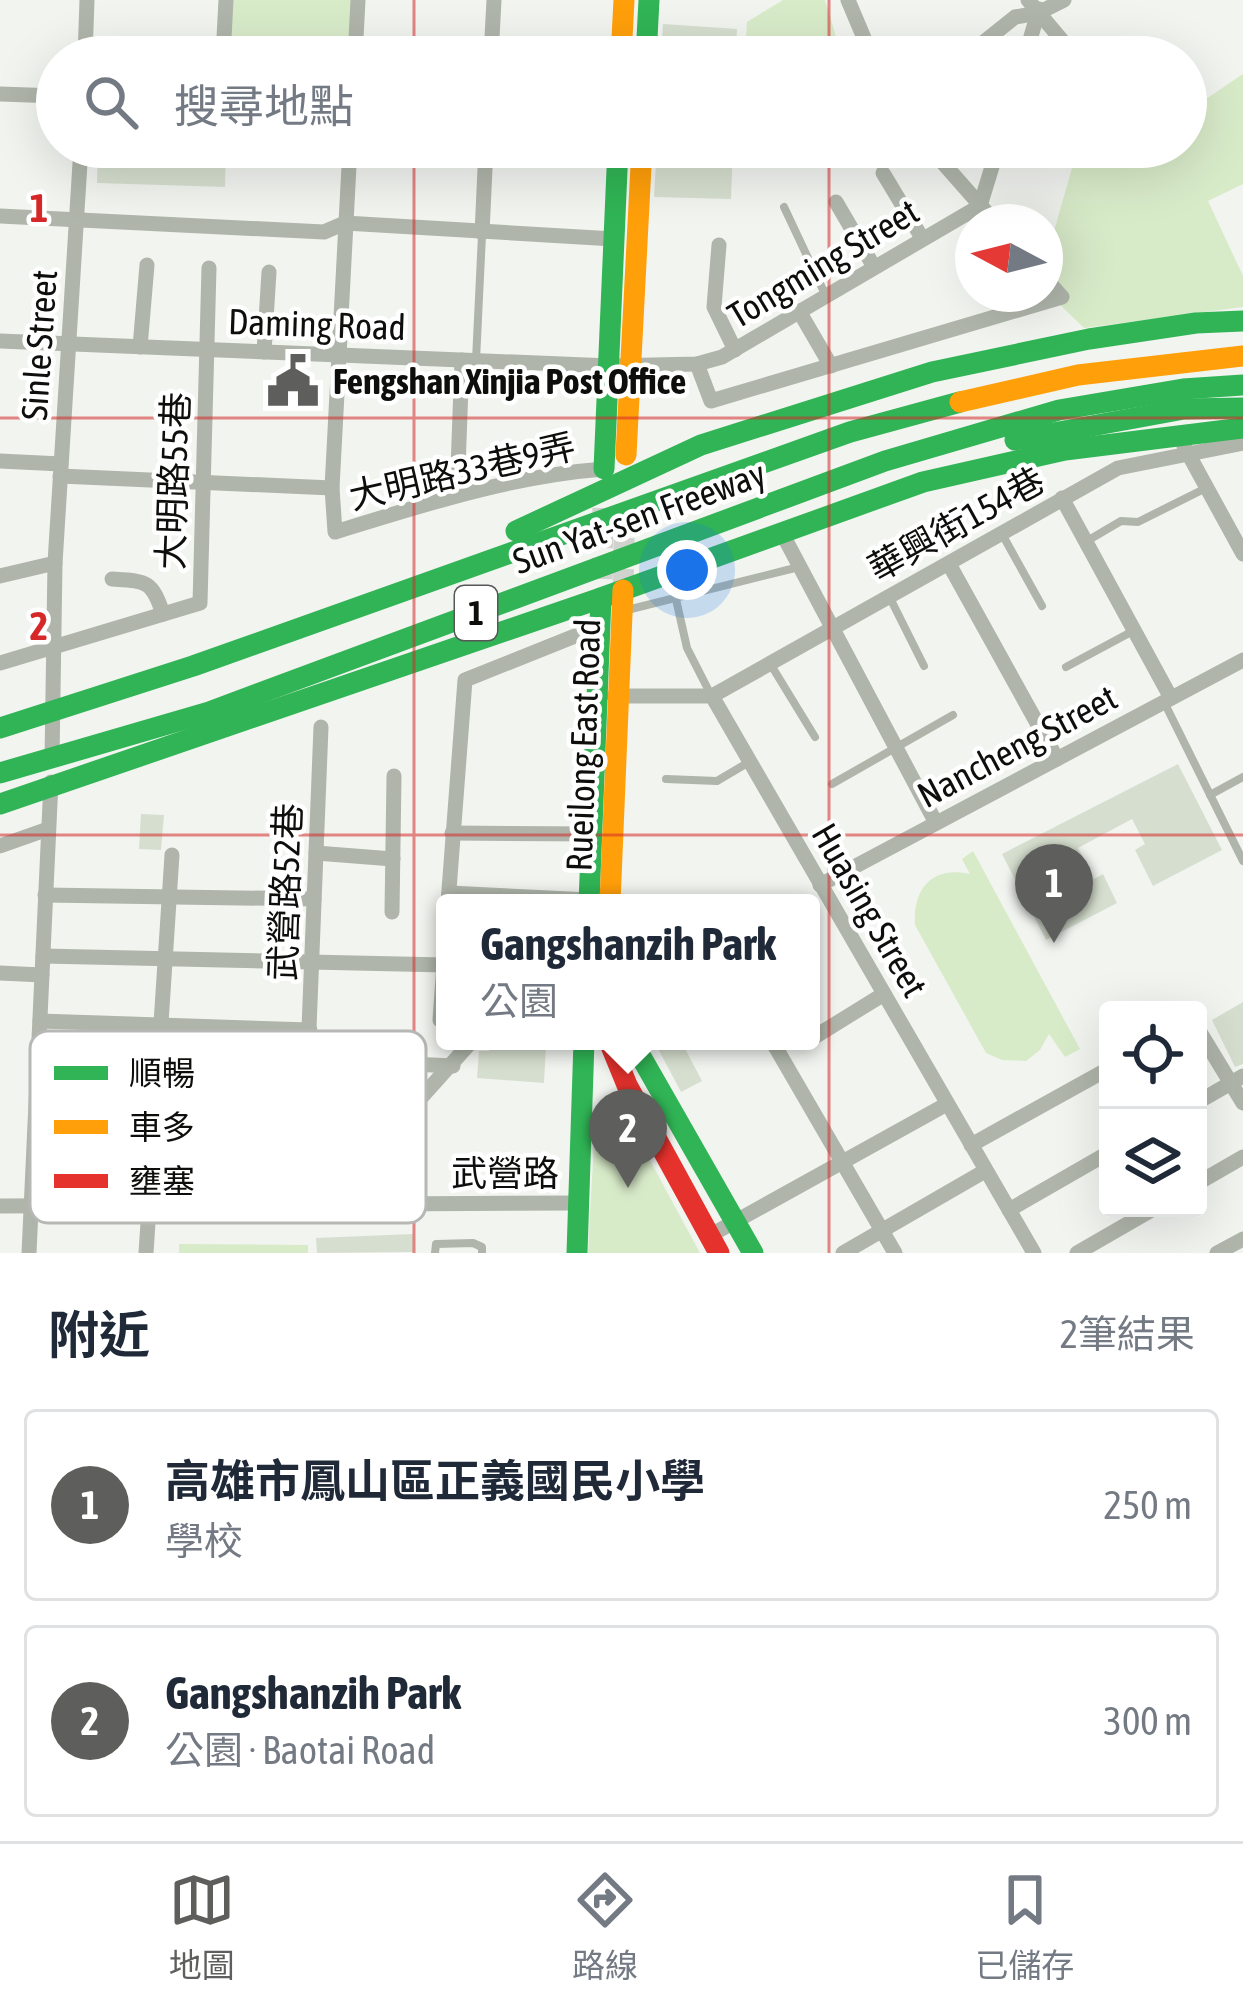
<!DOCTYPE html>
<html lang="zh-TW">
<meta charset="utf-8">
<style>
body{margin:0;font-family:"Asap Condensed","Noto Sans TC",sans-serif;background:#f6f6f7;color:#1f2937}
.controls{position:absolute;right:36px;bottom:36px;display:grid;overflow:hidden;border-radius:12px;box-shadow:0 12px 48px #0002}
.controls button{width:108px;height:108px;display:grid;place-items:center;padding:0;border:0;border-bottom:3px solid #e0e1e3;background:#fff;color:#1f2937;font:60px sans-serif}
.compass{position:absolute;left:955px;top:204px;width:108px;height:108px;border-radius:50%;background:#fff;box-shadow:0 12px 48px #0002;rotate:277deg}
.you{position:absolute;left:687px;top:570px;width:42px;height:42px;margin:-30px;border:9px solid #fff;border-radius:50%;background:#1a73e8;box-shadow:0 0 0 18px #1a73e833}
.badge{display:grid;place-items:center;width:78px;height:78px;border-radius:50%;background:#5e5f5c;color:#fff;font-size:39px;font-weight:700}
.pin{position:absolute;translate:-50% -99px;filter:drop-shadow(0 3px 6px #0008)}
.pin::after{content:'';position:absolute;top:63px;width:42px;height:36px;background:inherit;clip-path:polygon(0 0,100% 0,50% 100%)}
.popup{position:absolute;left:436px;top:894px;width:384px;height:156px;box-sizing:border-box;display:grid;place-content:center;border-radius:12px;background:#fff;filter:drop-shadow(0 3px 9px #0005);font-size:39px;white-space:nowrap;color:#747a83}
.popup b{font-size:45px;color:#1f2937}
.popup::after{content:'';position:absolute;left:50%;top:100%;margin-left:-24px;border:24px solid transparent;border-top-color:#fff}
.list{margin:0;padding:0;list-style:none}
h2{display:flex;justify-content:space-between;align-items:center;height:156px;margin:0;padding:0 48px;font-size:51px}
h2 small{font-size:39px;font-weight:400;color:#747a83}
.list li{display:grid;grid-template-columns:78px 1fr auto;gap:36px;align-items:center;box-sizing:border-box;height:192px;margin:0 24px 24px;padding:0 24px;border:3px solid #e0e1e3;border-radius:12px}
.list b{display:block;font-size:45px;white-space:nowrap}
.list p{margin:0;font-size:39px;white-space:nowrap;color:#747a83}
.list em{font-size:39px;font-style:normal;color:#747a83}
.icon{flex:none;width:66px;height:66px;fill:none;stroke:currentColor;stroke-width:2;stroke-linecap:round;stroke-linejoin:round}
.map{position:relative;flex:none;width:1243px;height:1253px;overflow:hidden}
.search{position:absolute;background:#fff;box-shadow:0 12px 48px #0002;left:36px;right:36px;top:36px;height:132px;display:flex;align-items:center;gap:30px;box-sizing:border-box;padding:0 42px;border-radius:66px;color:#747a83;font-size:45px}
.sheet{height:588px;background:#fff}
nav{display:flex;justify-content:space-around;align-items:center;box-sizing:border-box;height:168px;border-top:3px solid #e0e1e3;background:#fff;font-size:33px;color:#747a83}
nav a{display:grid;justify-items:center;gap:6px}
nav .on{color:#5e5f5c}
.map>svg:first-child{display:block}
</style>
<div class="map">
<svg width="1243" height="1253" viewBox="0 0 1243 1253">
<rect width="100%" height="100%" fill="#f2f4f0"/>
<!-- green -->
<g fill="#d8ebc9">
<path d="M224 0H352L351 57H222Z"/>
<path d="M783 0H825L842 57H745L747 22Z"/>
<path d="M1243 74V184L1208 201 1243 276V307L1084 328 1045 290V263L1078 147H1186V84L1194 75 1206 99Z"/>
<path d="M973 851 1080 1049 1065 1057 1049 1034 1040 1050 1026 1061 1002 1060 986 1053 915 925C913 888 932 866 970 874L962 859Z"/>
<path d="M626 1116 700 1253H588L595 1123Z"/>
<path d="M179 1244 308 1245V1253H179Z"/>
</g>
<!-- building -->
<g fill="#d6dfcf">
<path d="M663 24 737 29 736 57H661Z"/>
<path d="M98 147H226L225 187 97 183Z"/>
<path d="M657 147H733L731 199 654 197Z"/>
<path d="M1178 764 1222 850 1153 886 1135 850 1145 844 1132 819 1078 848 1094 879 1103 874 1117 903 1046 940 1002 854Z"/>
<path d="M141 814 164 815 161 850 139 849Z"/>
<path d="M1243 1002V1064L1235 1067 1212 1020Z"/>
<path d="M654 1041H681L702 1081 681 1092Z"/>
<path d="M490 1043 546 1046 544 1083 477 1078 479 1051H489Z"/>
<path d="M413 1234V1252L317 1253 316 1238Z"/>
</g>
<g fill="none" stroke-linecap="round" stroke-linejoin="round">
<!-- secondary-tunnel -->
<g stroke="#d0d2ce" stroke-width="21" stroke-dasharray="21 10" stroke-linecap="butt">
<path d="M602 579 603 508"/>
<path d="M623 590 625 500"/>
</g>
<!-- lane -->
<g stroke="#afb5aa" stroke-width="8">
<path d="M784 207 825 294"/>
<path d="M476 360 482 235"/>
<path d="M1002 534 1042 606"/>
<path d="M1087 541 1121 521 1138 522 1206 488"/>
<path d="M675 595 687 648 711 695"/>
<path d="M890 598 924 666"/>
<path d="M627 610 799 567"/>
<path d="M771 665 815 737"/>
<path d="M1066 667 1133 631"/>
<path d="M1165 704 1243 861"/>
<path d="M666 779 717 781 749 762"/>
<path d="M832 784 953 715"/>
<path d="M1210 795 1243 777"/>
<path d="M435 1253 436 1244 473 1243 482 1247V1253"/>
</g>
<!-- street -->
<g stroke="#afb5aa" stroke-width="15">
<path d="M848 0 872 57"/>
<path d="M1028 0 1076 57"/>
<path d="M85 57 87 0"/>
<path d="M223 57 226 0"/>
<path d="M355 57 358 0"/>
<path d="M491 57 494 0"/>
<path d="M965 57 1015 17 1038 13 1064 0"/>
<path d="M1025 57 1039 9"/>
<path d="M0 94 57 96"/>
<path d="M350 147 332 488 335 532C423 505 511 476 604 469"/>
<path d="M929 147 995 222"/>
<path d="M883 173 922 238"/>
<path d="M836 202 874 267"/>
<path d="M0 216 324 232 345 223 614 239"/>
<path d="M482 233 486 147"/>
<path d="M719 245 714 307 735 350"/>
<path d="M799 311 831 366"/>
<path d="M0 341 610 366 697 364 722 357 980 206 998 147"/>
<path d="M140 347 147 265"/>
<path d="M264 352 269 272"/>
<path d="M697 364 711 401 1062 297 1045 278"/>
<path d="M1184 446 1243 554"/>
<path d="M0 461 61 464"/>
<path d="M60 476 332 488"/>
<path d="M457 495 462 360"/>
<path d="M1062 498 1171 698"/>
<path d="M783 535 936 823"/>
<path d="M949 564 1057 759"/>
<path d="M0 576 55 563 81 147"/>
<path d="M112 579C146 581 152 580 163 614"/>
<path d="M0 663 200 603 209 268"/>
<path d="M614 696H712L1034 1253"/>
<path d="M712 696 1118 468 1243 443"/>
<path d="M52 759 55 563"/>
<path d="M452 833 592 834"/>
<path d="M0 846 48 829"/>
<path d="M316 853 393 859"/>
<path d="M820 885 1243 660"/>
<path d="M449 893 590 900"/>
<path d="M45 895 314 899"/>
<path d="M448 903 465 680 600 626"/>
<path d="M392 912 394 776"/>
<path d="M43 956 445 965"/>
<path d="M0 973 42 975"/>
<path d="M440 1020 445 949"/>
<path d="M40 1021 310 1030"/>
<path d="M1198 1029 1243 1103"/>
<path d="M811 1039 884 994"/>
<path d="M772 1041 895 1253"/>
<path d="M309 1059 453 1066"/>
<path d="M38 1062 308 1071"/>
<path d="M1198 1102 1243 1076"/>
<path d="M971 1145 1108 1069"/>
<path d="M1198 1183 1243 1157"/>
<path d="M302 1204 321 727"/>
<path d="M348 1204 392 1130 472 1041"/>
<path d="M0 1206 578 1203"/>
<path d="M1009 1210 1108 1153"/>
<path d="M709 1236 947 1104"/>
<path d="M29 1253 51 782"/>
<path d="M146 1253 172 855"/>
<path d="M843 1253 985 1171"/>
<path d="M1077 1253 1155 1208"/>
<path d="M1217 1253 1243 1239"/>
</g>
<!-- fast -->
<g stroke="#30b455" stroke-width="21">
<path d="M646 57 649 0"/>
<path d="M1015 440 1184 409 1243 408"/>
<path d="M604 469 618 147"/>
<path d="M516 531 701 445 932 372 1089 339 1196 323 1243 321"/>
<path d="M0 728 193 666 850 432 960 402"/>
<path d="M0 773 209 712 885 461 1059 410 1183 389 1243 385"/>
<path d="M0 804 601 598"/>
<path d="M589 903 601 598 923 482 1065 450 1243 428"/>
<path d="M632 1041 753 1253"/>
<path d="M577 1253 584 1041"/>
</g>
<!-- slow -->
<g stroke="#ff9f0a" stroke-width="21">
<path d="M621 57 624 0"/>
<path d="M960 402 1078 375 1243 356"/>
<path d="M626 455 642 147"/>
<path d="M610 903 623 590"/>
</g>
<!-- jam -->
<path stroke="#e5322d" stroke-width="21" d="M609 1041 627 1085 719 1253"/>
</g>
<!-- grid -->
<path fill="none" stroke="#d62828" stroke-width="3" stroke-opacity="0.55" d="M414 0V57M829 0V57M414 147V1253M829 147V1253M0 418H1243M0 835H1243"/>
<!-- icons -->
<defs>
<g id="civic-bare" transform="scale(4.14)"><path d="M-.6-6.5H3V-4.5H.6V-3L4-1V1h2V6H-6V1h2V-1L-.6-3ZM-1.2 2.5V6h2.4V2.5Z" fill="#5e5f5c" stroke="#fff" stroke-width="2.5" paint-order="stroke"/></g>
</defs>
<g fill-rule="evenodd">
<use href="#civic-bare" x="293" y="381"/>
</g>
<g text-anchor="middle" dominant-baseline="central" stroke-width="9" stroke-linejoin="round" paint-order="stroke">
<!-- shield labels -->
<rect fill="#fff" stroke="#565756" stroke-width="3" x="455" y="586" width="42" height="54" rx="9"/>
<g font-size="33" font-weight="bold" fill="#0e0f0d">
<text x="476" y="613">1</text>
</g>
<!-- street labels -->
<g font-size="36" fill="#0e0f0d" stroke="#fff">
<text transform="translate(823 263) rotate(-31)">Tongming Street</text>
<text transform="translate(317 324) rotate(2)">Daming Road</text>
<text transform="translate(39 345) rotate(-86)">Sinle Street</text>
<text transform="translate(462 471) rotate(-13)">大明路33巷9弄</text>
<text transform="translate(173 481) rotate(-88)">大明路55巷</text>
<text transform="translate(639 517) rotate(-20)">Sun Yat-sen Freeway</text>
<text transform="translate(956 524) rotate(-29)">華興街154巷</text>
<text transform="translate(583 745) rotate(-88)">Rueilong East Road</text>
<text transform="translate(1017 746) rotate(-28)">Nancheng Street</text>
<text transform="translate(285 892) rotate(-88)">武營路52巷</text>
<text transform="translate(870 910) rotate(60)">Huasing Street</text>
<text x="505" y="1173">武營路</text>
</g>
<!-- poi labels -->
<g font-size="36" font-weight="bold" fill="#0e0f0d" stroke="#fff" text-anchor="start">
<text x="333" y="381">Fengshan Xinjia Post Office</text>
</g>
</g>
<!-- legend -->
<rect x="30" y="1031" width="396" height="192" rx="18" fill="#fff" stroke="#b7b7b6" stroke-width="3"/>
<rect x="54" y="1066" width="54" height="14" fill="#30b455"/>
<rect x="54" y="1120" width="54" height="14" fill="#ff9f0a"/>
<rect x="54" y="1174" width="54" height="14" fill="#e5322d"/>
<g font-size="33" fill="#0e0f0d">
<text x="129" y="1085">順暢</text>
<text x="129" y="1139">車多</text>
<text x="129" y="1193">壅塞</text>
</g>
<g font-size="39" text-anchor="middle" font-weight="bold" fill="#d62828" stroke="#fff" stroke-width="9" stroke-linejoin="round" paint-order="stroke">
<text x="39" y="222">1</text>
<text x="39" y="640">2</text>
</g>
</svg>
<div class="controls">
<button><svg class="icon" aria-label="locate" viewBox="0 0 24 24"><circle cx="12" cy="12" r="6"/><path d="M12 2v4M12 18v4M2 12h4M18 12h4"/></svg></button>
<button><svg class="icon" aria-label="layers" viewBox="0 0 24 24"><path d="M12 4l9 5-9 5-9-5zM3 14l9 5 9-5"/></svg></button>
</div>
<svg class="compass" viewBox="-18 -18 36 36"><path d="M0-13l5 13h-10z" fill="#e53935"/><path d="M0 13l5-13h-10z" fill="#747a83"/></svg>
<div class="you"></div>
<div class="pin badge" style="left:1054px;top:943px">1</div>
<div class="pin badge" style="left:628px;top:1188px">2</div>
<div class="popup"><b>Gangshanzih Park</b>公園</div>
<div class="search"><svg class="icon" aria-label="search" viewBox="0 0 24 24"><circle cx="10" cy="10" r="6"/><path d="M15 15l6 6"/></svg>搜尋地點</div>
</div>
<section class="sheet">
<h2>附近<small>2筆結果</small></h2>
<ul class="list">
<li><span class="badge">1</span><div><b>高雄市鳳山區正義國民小學</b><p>學校</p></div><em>250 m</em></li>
<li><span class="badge">2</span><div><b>Gangshanzih Park</b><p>公園 · Baotai Road</p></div><em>300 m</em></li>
</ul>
</section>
<nav>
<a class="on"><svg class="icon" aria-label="map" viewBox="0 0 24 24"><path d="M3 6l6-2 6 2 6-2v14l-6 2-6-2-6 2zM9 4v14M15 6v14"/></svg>地圖</a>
<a><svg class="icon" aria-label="directions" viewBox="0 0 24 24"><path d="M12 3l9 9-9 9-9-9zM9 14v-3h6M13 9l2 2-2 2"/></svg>路線</a>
<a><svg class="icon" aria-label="saved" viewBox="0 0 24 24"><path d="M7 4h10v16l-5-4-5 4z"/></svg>已儲存</a>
</nav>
